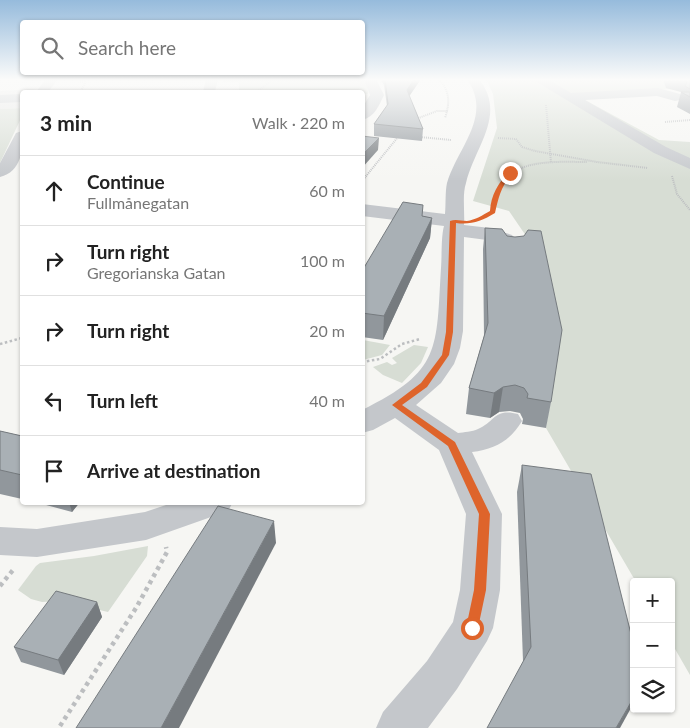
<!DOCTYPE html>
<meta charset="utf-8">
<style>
body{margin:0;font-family:Lato,sans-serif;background:#f6f6f6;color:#222}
.controls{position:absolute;right:15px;bottom:15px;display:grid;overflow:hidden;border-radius:5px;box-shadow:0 1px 4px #0004}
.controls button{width:45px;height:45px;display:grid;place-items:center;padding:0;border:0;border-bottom:1px solid #e0e0e0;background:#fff;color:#222;font:25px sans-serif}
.stop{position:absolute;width:15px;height:15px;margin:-11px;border:4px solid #de642b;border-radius:50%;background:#fff}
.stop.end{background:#de642b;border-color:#fff;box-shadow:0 1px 5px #0008}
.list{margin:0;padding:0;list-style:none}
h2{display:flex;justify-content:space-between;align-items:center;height:65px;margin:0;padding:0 20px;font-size:21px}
h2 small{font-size:16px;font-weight:400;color:#767676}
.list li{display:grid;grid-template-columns:32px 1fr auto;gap:15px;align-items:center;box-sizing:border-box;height:70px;padding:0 20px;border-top:1px solid #e0e0e0}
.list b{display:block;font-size:19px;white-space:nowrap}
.list p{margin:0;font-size:16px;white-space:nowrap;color:#767676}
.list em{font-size:16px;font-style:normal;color:#767676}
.icon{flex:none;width:28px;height:28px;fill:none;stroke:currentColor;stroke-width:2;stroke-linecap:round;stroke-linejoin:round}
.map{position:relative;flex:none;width:690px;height:728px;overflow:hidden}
.search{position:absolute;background:#fff;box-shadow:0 1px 4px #0004;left:20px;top:20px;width:345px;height:55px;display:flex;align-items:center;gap:12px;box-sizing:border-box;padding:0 18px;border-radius:5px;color:#767676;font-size:19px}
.panel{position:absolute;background:#fff;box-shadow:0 1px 4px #0004;left:20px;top:90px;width:345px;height:415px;border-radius:5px}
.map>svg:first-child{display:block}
</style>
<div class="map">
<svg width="690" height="728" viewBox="0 0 690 728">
<rect width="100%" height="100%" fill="#f6f6f3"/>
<!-- built -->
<path fill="#e4e5e4" d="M35 89 33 92H22V108L0 109V91Z"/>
<!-- green -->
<g fill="#d7ddd4">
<path d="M223 79H364L369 89 368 94 239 92V82H223Z"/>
<path d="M486 79H690L673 89 574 94 659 140 690 142V675L671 642V582H636L546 428 557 354 537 252 509 211 473 201 497 128 493 94Z"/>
<path d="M22 108V116L0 163V109Z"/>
<path d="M363 340 390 345 382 355 363 360Z"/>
<path d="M414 345 428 347 421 363 402 383 383 375 373 367 387 362 392 365 397 363 392 358Z"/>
<path d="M148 546 147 556 108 612 61 601 42 602 31 599 18 590 36 566 40 563 94 556Z"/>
</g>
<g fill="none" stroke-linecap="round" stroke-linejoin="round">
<!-- path-far2 -->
<g stroke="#bcbec0" stroke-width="2" stroke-dasharray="1 1" stroke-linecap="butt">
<path d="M439 79C450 91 450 103 445 118"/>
<path d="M80 82 86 81"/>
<path d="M81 91 167 92"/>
<path d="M81 91 87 79"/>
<path d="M257 92 273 79"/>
<path d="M546 105 551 162"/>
<path d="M416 119 437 111H448"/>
<path d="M665 122 690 120"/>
<path d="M420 137 451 140"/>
<path d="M498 138 516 139 522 147 535 151 597 162 648 168"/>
<path d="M672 176 677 194 690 210"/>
<path d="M362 181 398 137"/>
<path d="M492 213C495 204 495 194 499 186 516 158 559 162 587 162"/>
</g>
<!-- path-far1 -->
<g stroke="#bcbec0" stroke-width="2.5" stroke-dasharray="2.5 2.5" stroke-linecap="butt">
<path d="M0 344 22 338"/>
<path d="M362 362 380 359 402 344 420 339"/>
</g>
<!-- path -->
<g stroke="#bcbec0" stroke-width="4.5" stroke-dasharray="4 4" stroke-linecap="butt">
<path d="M0 586 13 570"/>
<path d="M60 726 136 608 167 552 166 547"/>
</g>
<!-- minor -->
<g fill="#c4c7cb" fill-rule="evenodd">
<path d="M46 79H58L48 92H36Z"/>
<path d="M206 79H218L215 92H203Z"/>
<path d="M364 79H376L384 95C379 105 375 117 362 120V108L370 95Z"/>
<path d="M467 79H479C507 115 475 146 466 183 462 195 465 212 464 225L490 228 512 235 523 251 520 256 512 257 504 256 497 243 487 240 464 237 463 331 460 348 454 364 441 383 416 405 458 433C464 432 472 432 478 429 496 421 494 408 518 414L522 421C510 441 495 449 472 452L502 514 500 590 493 628 487 641 457 689 428 728H376L383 712 427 661 453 622 460 590 466 514 439 450 395 418 373 430 362 433V410C442 371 436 349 441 268 442 255 441 237 444 226L362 216V204L445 214C446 204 445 192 447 183 458 147 493 116 467 79Z"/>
<path d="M532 79H547L571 93 658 88 680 94 682 97 680 100 675 101 657 96 585 100 666 147 690 158V169L654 153Z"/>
<path d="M22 94V102L0 103V95Z"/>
<path d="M22 131C24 149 21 172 0 177V163L16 133Z"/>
<path d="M175 502H233L228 511 146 540 37 557 0 555V527L37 529 145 512Z"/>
</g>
</g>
<!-- wall -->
<g fill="#91979c">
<path d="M380 79H421L409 96 423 129 422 141 374 136V124L387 106 384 85Z"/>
<path d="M663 79H690V114L677 107 681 92 666 88Z"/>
<path d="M422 216 432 218 430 238 383 340 362 337V271Z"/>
<path d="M485 228 551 402 546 428 522 424 523 419 520 413 510 411 499 412 490 418 466 414 469 388 484 336 483 249Z"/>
<path d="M0 431 22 436V499L0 494Z"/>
<path d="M522 465 631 708 523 661 517 492Z"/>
<path d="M35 502H80L72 512Z"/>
<path d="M97 602 102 617 64 675 21 662 14 647Z"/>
</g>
<!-- shaded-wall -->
<g fill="#767b7f">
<path d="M414 79H421L406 101 407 90Z"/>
<path d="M379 138 378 150 362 168V155Z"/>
<path d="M432 218 430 238 383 340 384 316Z"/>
<path d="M503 387 499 412 490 418 494 393Z"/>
<path d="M69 502H80L72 512Z"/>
<path d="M274 521 276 543 179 728H161Z"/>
<path d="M97 602 102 617 64 675 58 660Z"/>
<path d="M634 697V701L631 708 620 728H616Z"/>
</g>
<!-- building -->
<g fill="#a9b0b5" stroke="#767b7f">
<path d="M385 79H414L407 90 423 129 374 124 388 104Z"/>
<path d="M685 79H690V89L685 86 687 82Z"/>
<path d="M681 92H690V97Z"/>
<path d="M362 136 379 138 362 155Z"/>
<path d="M403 202 423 205 422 216 432 218 384 316 362 313V271Z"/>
<path d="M485 228 502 229 507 236 515 237 524 236 528 230 541 231 562 330 551 402 527 398 528 394 524 388 515 385 503 387 494 393 469 388 488 323Z"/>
<path d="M0 431 22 436V475L0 470Z"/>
<path d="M522 465 591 474 634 646V697L616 728H487L531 647Z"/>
<path d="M218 506 274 521 161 728H76Z"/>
<path d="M56 591 97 602 58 660 14 647Z"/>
</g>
<!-- sky -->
<linearGradient id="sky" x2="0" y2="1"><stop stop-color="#96bbdc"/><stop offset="0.44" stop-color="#fbfbfa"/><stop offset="1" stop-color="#fbfbfa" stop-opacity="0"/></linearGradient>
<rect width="690" height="181" fill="url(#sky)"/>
<!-- route -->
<path fill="#de642b" d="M508 172 512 173C501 188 499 195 495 213 482 221 471 225 456 223L453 332 449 355 427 387 402 405 455 442 490 514 486 590 478 628 476 632 472 633 468 632 466 628 474 590 479 514 448 446 392 405 421 383 442 355 446 332 450 221C456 219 461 221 467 221 475 220 483 215 490 211 491 195 498 184 508 172Z"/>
</svg>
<div class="controls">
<button>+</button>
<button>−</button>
<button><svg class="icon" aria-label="layers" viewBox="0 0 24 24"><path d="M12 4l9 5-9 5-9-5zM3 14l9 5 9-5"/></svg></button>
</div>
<div class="stop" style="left:472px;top:628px"></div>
<div class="stop end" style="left:510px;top:173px"></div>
<div class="search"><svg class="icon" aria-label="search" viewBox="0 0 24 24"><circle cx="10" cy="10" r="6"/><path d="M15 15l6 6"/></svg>Search here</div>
<section class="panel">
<h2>3 min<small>Walk · 220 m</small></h2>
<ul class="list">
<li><svg class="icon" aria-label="ahead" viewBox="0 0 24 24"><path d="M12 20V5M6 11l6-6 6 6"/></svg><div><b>Continue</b><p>Fullmånegatan</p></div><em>60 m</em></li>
<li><svg class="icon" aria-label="right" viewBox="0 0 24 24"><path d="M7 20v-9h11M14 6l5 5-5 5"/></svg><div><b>Turn right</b><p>Gregorianska Gatan</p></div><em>100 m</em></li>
<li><svg class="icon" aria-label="right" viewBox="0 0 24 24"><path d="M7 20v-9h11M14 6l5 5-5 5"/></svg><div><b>Turn right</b></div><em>20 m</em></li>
<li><svg class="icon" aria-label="left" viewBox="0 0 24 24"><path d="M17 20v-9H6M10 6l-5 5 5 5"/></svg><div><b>Turn left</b></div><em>40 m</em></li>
<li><svg class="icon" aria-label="arrive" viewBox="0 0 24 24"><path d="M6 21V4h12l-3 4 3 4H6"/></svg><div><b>Arrive at destination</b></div></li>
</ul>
</section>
</div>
